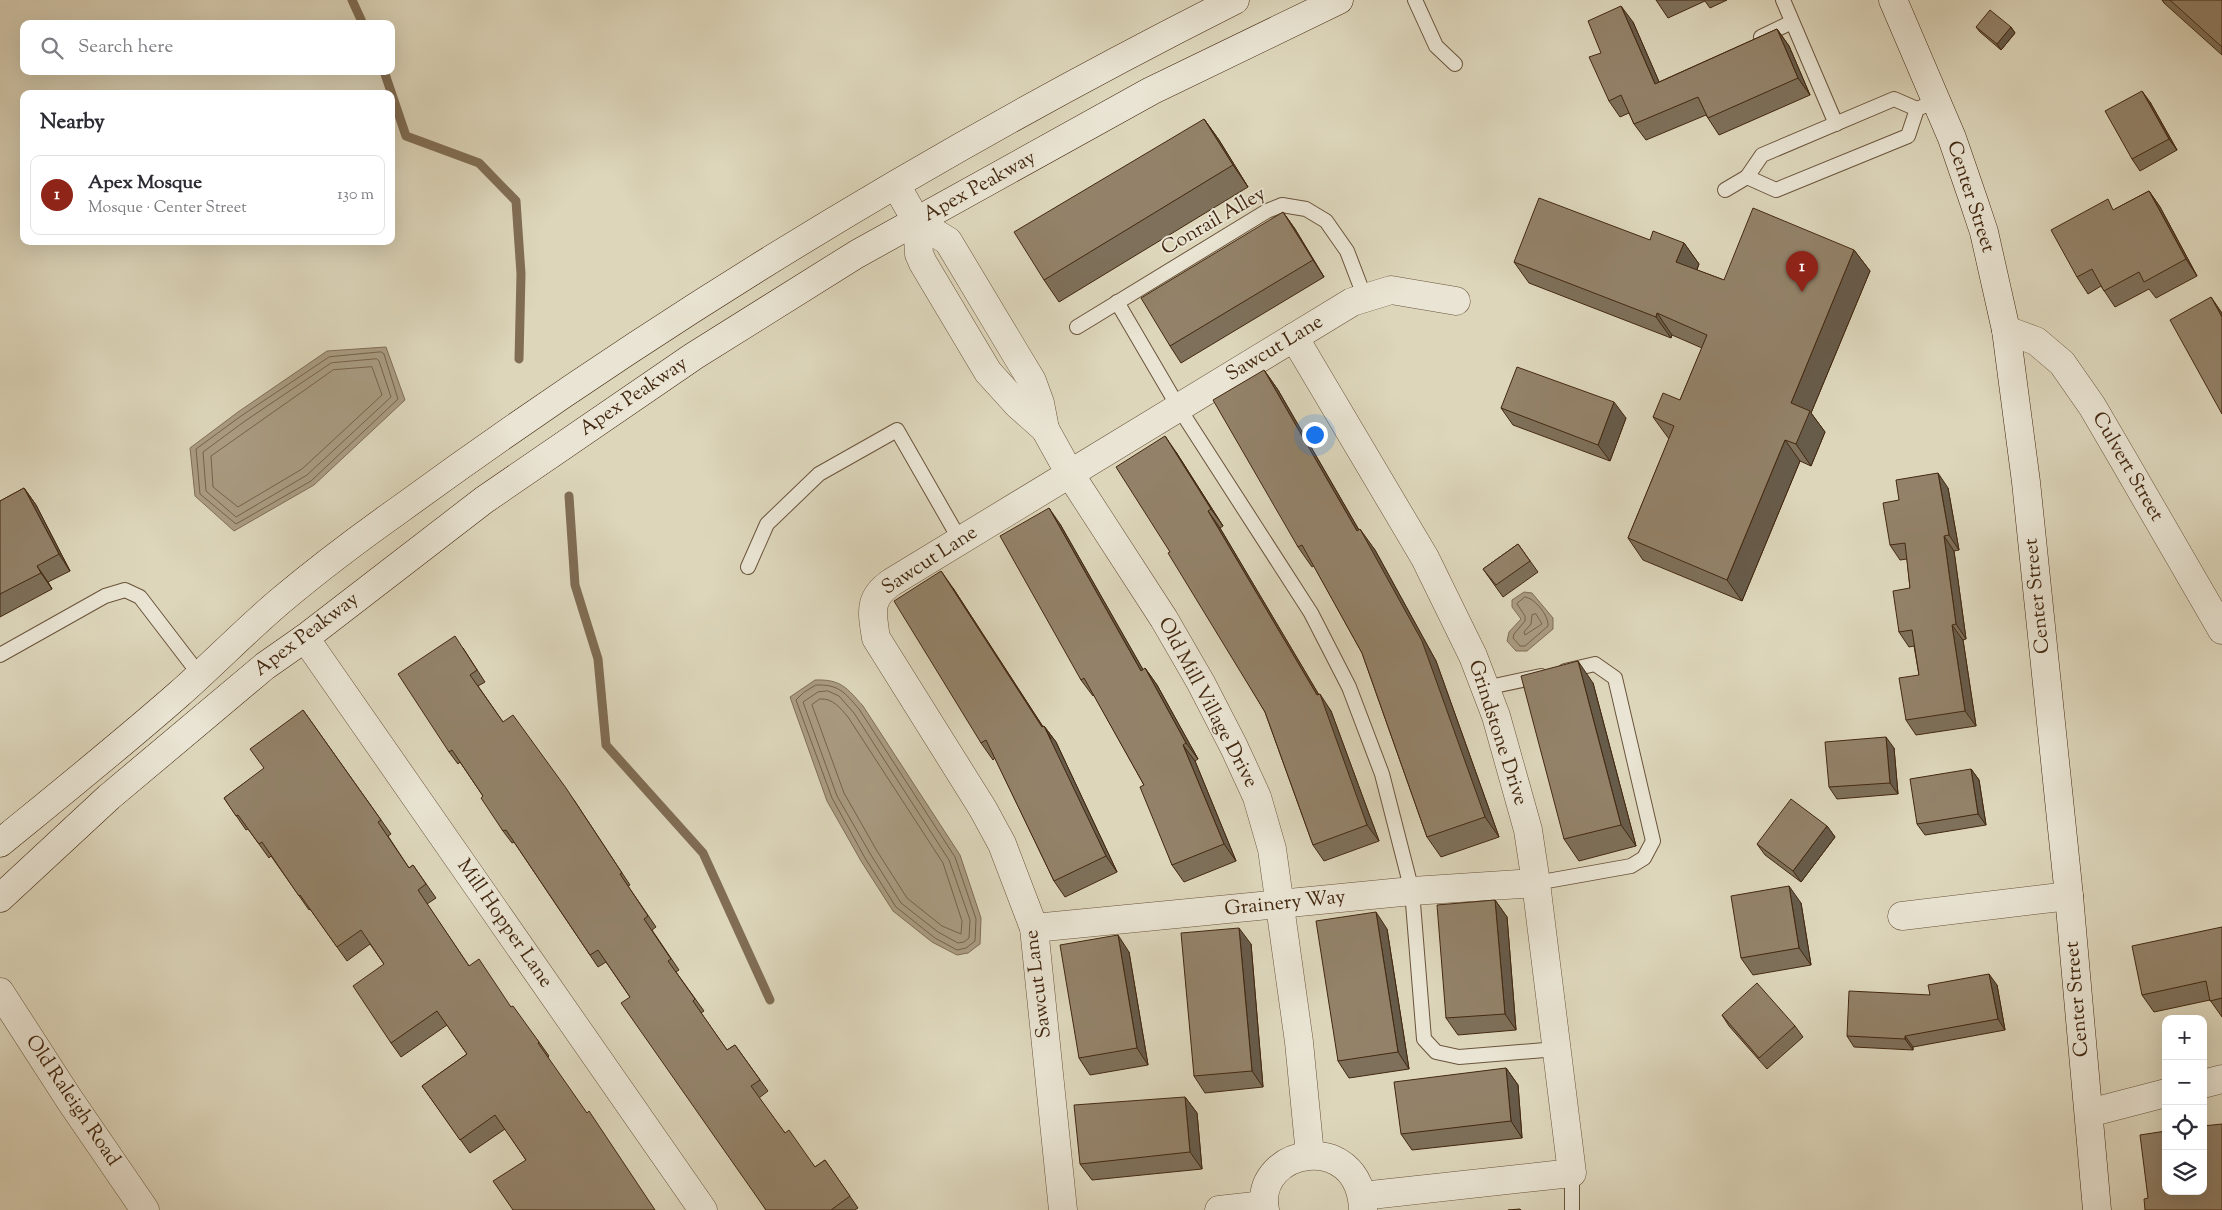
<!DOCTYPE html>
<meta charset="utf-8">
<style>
body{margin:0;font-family:"Sorts Mill Goudy",serif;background:#f2f2f3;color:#2b2b33}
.controls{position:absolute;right:15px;bottom:15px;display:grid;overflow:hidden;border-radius:10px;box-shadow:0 5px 20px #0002}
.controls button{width:45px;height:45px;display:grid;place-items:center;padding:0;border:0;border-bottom:1px solid #e1e1e2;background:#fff;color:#2b2b33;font:25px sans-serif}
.you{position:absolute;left:1314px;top:434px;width:18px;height:18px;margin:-12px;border:4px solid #fff;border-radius:50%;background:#1a73e8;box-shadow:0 0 0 8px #1a73e833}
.badge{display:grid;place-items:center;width:32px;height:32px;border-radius:50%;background:#8f2418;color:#fff;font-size:16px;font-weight:700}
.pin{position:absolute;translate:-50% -41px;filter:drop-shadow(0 1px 2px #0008)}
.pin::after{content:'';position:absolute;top:26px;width:18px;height:15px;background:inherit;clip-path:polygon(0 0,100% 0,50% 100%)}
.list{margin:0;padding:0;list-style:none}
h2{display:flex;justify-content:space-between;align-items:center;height:65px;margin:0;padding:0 20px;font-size:21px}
h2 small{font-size:16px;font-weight:400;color:#7c7c81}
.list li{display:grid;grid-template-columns:32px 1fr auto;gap:15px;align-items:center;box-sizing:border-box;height:80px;margin:0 10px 10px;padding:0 10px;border:1px solid #e1e1e2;border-radius:10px}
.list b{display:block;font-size:19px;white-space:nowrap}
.list p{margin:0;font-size:16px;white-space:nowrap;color:#7c7c81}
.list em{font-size:16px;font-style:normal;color:#7c7c81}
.icon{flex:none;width:28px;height:28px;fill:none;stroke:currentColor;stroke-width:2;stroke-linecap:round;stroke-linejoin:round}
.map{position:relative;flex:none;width:2222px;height:1210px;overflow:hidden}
.search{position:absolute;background:#fff;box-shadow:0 5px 20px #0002;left:20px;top:20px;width:375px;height:55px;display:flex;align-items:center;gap:12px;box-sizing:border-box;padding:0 18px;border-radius:10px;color:#7c7c81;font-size:19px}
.panel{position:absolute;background:#fff;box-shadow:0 5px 20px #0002;left:20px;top:90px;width:375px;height:155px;border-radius:10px}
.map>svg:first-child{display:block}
</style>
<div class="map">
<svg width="2222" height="1210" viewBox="0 0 2222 1210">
<rect width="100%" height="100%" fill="#ddd6bb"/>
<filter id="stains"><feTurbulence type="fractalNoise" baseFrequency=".004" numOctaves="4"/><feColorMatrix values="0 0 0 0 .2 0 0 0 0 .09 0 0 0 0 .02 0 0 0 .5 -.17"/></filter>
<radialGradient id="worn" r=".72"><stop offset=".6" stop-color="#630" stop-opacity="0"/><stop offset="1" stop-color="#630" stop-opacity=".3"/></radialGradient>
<!-- water -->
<g fill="#a99b81" stroke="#806d54">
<path d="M386 347 405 400 314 485 234 531 195 496 190 448 238 412 327 351Z"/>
<path d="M1524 592 1532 593 1553 618V629L1527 651H1516L1507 641 1509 632 1521 619 1512 607V600Z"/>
<path d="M815 680C841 679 847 688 863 706L960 855 981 918 980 944 968 953 957 955 932 942 893 911 861 861 827 801 790 697Z"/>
</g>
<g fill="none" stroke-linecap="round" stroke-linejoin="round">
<!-- shore -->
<g stroke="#766248" stroke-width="1">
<path d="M381 352 384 354 398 399 311 481 236 524 200 494 196 449 241 416 329 357Z"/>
<path d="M377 359 379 361 391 397 307 475 236 517 206 491 203 452 245 421 331 363Z"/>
<path d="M372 367 382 395 302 469 238 507 213 487 211 456 333 370Z"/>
<path d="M1525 597C1535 598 1549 616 1548 626L1525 646H1520L1513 638 1514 634 1525 621V616L1517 604Z"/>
<path d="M1536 614 1542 624 1525 635 1524 632 1531 624 1532 615Z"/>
<path d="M816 685C839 684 845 693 859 709L955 857 976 919 975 941 966 948 957 950 935 938 896 907 865 858 832 798 796 700 803 693Z"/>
<path d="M828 691 839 696 854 713 949 860 970 920 969 938 964 942 958 943 938 932 901 903 871 855 837 796 803 702 818 692Z"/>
<path d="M820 699C833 698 840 708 848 717L943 863 962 921 961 934 942 926 907 898 877 851 844 793 812 705Z"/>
</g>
<!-- stream -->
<g stroke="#806d54" stroke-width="9">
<path d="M352 0 363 24"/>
<path d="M384 71 406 136 479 163 516 201 521 274 519 359"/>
<path d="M569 496 575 585 598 659 606 745 703 853 770 1000"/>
</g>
<!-- service casing -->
<g stroke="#6a543b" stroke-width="16">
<g id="service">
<path d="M1415 0 1436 46 1455 64"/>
<path d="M1783 0 1836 124"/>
<path d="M1761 37 1792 22"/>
<path d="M1917 109 1908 136 1776 190 1747 177 1762 155 1894 99 1917 109 1936 101"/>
<path d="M1725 190 1747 177"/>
<path d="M1117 302 1179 408 1311 613 1349 687 1382 774 1412 891 1424 1039 1436 1052 1459 1057 1557 1049"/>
<path d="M1077 327 1267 211 1282 205 1306 209 1326 221 1347 251 1365 298"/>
<path d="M748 567 767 524 819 474 897 430 960 540"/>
<path d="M0 655 105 596 125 590 140 597 199 674"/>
<path d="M1485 688 1541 676"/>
<path d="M1536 883 1631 866 1644 858 1653 841 1615 678 1595 664 1565 671"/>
<path d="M1572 1173V1210"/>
</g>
</g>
<!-- minor casing -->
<g stroke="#6a543b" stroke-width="29">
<g id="minor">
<path d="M896 185 917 222 919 254 923 263 988 372 1018 405 1045 429"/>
<path d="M917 222 948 241 1032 381 1040 403 1045 429 1070 474 1164 619 1201 683 1234 747 1257 797 1272 849 1299 1042 1310 1155"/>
<path d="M2006 330 2036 341 2062 363 2092 406 2123 459 2222 630"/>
<path d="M1294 337 1425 558 1473 656 1496 716 1528 830 1536 883 1572 1173 1362 1196"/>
<path d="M305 638 703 1210"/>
<path d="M1902 916 2069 896"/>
<path d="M1034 928 1412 891 1536 883"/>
<path d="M2203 1084 2222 1079"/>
<path d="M2089 1113 2166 1093"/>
<path d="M1063 1210 1034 928 1002 844 983 809 876 638C872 612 868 598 892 582L1352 302 1391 290 1456 301"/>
<path d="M1219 1210 1264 1205"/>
<path d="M1265 1210C1253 1148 1360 1128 1363 1210"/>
</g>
</g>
<!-- tertiary casing -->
<g stroke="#6a543b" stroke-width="29">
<path id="tertiary" d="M0 992 69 1099 145 1210"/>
</g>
<!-- secondary casing -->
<g stroke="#432810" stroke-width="29">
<g id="secondary">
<path d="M1893 0 1952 138 1973 199 1984 232 2006 330 2026 482 2069 896 2097 1210"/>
<path d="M0 843C60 794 121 745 179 694 213 664 245 631 279 602 317 570 358 539 399 510 663 317 943 147 1235 0"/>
<path d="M0 898 109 797 265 666 305 638 484 500 694 356 857 254 1151 91 1339 0"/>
</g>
</g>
<!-- service -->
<use href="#service" stroke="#e9e4d3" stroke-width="14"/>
<!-- minor -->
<use href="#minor" stroke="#e9e4d3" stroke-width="28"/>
<!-- tertiary -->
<use href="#tertiary" stroke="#e9e4d3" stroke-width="28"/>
<!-- secondary -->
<use href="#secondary" stroke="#e9e4d3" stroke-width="28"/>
</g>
<!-- wall -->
<g fill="#7e705a" stroke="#432810">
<path d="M1656 0H1727L1710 8 1705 1 1668 18Z"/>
<path d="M2162 0H2222V55L2164 3Z"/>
<path d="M1633 22 1659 82 1777 29 1789 46 1810 95 1719 135 1706 115 1646 140 1634 124 1629 113 1620 117 1609 101 1601 53Z"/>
<path d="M1976 27H2011L2015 33 2001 50 1980 32Z"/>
<path d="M2150 102 2177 150 2140 171 2132 159Z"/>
<path d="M1204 119 1219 140 1248 187 1059 302 1044 280Z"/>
<path d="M2149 191 2160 207 2197 276 2156 298 2149 289 2115 307 2101 286 2088 294 2077 277 2115 209Z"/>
<path d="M1283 212 1295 229 1324 277 1181 363 1170 346Z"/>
<path d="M1650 240 1684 243 1699 264 1697 270 1724 280 1854 250 1870 271 1811 413 1825 432 1811 466 1800 461 1742 601 1643 560 1628 538 1669 439 1653 417 1680 400 1702 348 1672 335 1671 338 1529 283 1514 262Z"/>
<path d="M1264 370 1278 390 1359 530 1375 550 1436 661 1499 837 1441 857 1427 837 1362 653 1314 566 1312 567 1298 547Z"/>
<path d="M1501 408 1626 418 1610 461 1513 425Z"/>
<path d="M1176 452 1223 526 1220 528 1319 695 1331 711 1379 841 1324 861 1313 845 1265 712 1170 552Z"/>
<path d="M24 488 36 505 70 571 48 582 52 589 0 617V501Z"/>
<path d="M1948 488 1959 550 1954 551 1966 639 1963 640 1976 726 1916 735 1906 720 1919 675 1914 646 1909 647 1899 632 1910 588 1907 559 1900 560 1890 545Z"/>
<path d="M1060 524 1143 670 1145 668 1157 685 1198 759 1195 761 1236 861 1184 882 1172 865 1144 785 1094 695 1093 696 1081 680Z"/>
<path d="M1518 544 1538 572 1503 597 1483 569Z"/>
<path d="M953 588 1043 727 1044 726 1056 742 1117 872 1065 897 1054 881 995 758 993 760 981 743Z"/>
<path d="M463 648 485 682 478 686 503 722 574 800 630 885 628 886 656 927 652 930 679 970 676 972 704 1011 701 1013 727 1050 735 1045 768 1091 759 1098 785 1133 815 1167 825 1160 858 1208 855 1210H766L630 997 606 962 598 967 514 842 512 843 503 831 483 796 460 762 458 764 449 752Z"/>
<path d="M1593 683 1636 846 1579 861 1564 839Z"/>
<path d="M303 710 391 834 388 836 409 868 413 865 436 898 427 904 469 966 511 1007 539 1042 549 1056 548 1057 526 1160 505 1129 470 1153 422 1086 467 1054 447 1025 401 1057 391 1043 384 964 370 944 347 961 310 909 309 910 271 856 269 858 248 829 246 830 224 798 264 769Z"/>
<path d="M1894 748 1898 794 1837 799 1829 787Z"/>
<path d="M1971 769 1979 780 1986 825 1925 835 1917 824Z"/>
<path d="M1827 826 1835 837 1801 882 1765 855 1757 844Z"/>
<path d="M1495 900 1507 917 1516 1030 1458 1035 1446 1018Z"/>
<path d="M1801 903 1811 965 1753 975 1741 958Z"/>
<path d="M2222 927V1017L2210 1000 2154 1012 2142 995Z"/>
<path d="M1387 929 1409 1069 1349 1078 1338 1061Z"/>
<path d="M1251 944 1263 1087 1205 1093 1194 1076Z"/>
<path d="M1129 952 1148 1065 1090 1075 1079 1058Z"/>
<path d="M1997 985 2005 1030 1913 1047V1050L1854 1047 1847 1036 1930 995Z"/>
<path d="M1722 1015 1795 1026 1803 1037 1767 1069 1729 1026Z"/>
<path d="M1506 1068 1518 1085 1522 1138 1412 1150 1401 1134Z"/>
<path d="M1185 1097 1197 1113 1202 1169 1092 1180 1080 1164Z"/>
</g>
<!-- shaded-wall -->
<g fill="#675b4a" stroke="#432810">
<path d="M1621 6 1633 22 1667 100 1655 84Z"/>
<path d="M2011 27 2015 33 2001 50 1997 44Z"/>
<path d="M1777 29 1789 46 1810 95 1798 78Z"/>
<path d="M2142 91 2150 102 2177 150 2169 139Z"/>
<path d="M1204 119 1219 140 1248 187 1233 165Z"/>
<path d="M2149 191 2160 207 2197 276 2186 259Z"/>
<path d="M1283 212 1295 229 1324 277 1313 260Z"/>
<path d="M1684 243 1699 264 1691 283 1676 262Z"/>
<path d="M1854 250 1870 271 1811 413 1825 432 1811 466 1796 444 1791 403Z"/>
<path d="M2211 297 2222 313V317Z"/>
<path d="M1657 313 1672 335 1671 338 1656 317Z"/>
<path d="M1264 370 1278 390 1371 551 1357 531Z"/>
<path d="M1614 402 1626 418 1610 461 1598 445Z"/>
<path d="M1165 436 1176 452 1223 526 1211 509Z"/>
<path d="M1785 440 1800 461 1742 601 1727 580Z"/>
<path d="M1938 473 1948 488 1959 550 1949 535Z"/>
<path d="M24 488 36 505 70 571 59 554Z"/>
<path d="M1049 508 1060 524 1153 687 1141 671Z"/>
<path d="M1208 511 1220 528 1322 700 1320 694 1331 711 1379 841 1367 825 1317 695Z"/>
<path d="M1360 529 1375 550 1436 661 1499 837 1485 817Z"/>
<path d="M1944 536 1954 551 1966 639 1956 624Z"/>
<path d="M37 566 48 582 52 589 41 573Z"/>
<path d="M941 571 953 588 1051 739 1044 726 1056 742 1117 872 1106 856 1042 727Z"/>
<path d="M1952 625 1963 640 1976 726 1965 711Z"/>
<path d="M1578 661 1593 683 1636 846 1621 825Z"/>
<path d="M1145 668 1157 685 1198 759 1186 743Z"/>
<path d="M1886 737 1894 748 1898 794 1890 783Z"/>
<path d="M1183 745 1195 761 1236 861 1224 844Z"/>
<path d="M1971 769 1979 780 1986 825 1978 814Z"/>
<path d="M1827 826 1835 837 1801 882 1793 871Z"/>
<path d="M1789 886 1801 903 1811 965 1799 948Z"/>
<path d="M1495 900 1507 917 1516 1030 1505 1014Z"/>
<path d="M1376 912 1387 929 1409 1069 1398 1052Z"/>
<path d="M1239 928 1251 944 1263 1087 1252 1071Z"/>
<path d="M1118 935 1129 952 1148 1065 1137 1048Z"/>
<path d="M1989 974 1997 985 2005 1030 1998 1019Z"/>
<path d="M1905 1036 1913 1047V1050L1905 1039Z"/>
<path d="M1506 1068 1518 1085 1522 1138 1511 1121Z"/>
<path d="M1185 1097 1197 1113 1202 1169 1190 1152Z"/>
</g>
<!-- building -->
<g fill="#938269" stroke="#432810">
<path d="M2170 0H2222V47Z"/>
<path d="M1621 6 1655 84 1777 29 1798 78 1708 118 1698 97 1634 124 1621 95 1609 101 1589 57 1601 53 1588 21Z"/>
<path d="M1990 10 2011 27 1997 44 1976 27Z"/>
<path d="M2142 91 2169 139 2132 159 2105 111Z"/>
<path d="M1204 119 1233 165 1044 280 1014 232Z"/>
<path d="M2149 191 2186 259 2144 282 2139 272 2104 291 2092 269 2077 277 2051 230 2108 199 2113 210Z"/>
<path d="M1539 198 1650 240 1653 231 1684 243 1676 262 1724 280 1753 208 1854 250 1791 403 1810 411 1796 444 1785 440 1727 580 1628 538 1674 426 1653 417 1663 393 1680 400 1707 335 1657 313 1656 317 1514 262Z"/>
<path d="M1283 212 1313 260 1170 346 1141 298Z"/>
<path d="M2211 297 2222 317V414L2170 320Z"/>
<path d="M1517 367 1614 402 1598 445 1501 408Z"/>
<path d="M1264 370 1357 531 1360 529 1422 641 1485 817 1427 837 1362 653 1302 545 1298 547 1213 400Z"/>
<path d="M1165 436 1211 509 1208 511 1317 695 1320 694 1367 825 1313 845 1265 712 1168 553 1170 552 1116 467Z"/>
<path d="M1938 473 1949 535 1944 536 1956 624 1952 625 1965 711 1906 720 1899 678 1919 675 1912 630 1899 632 1893 591 1910 588 1905 543 1890 545 1883 503 1899 500 1896 480Z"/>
<path d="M24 488 59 554 37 566 41 573 0 594V501Z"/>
<path d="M1049 508 1141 671 1145 668 1186 743 1183 745 1224 844 1172 865 1140 787 1144 785 1084 678 1081 680 1000 536Z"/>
<path d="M1518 544 1530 561 1496 585 1483 569Z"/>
<path d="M941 571 1042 727 1044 726 1106 856 1054 881 986 740 981 743 894 601Z"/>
<path d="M455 636 477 670 470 675 503 722 513 715 566 788 622 873 620 874 648 916 644 919 671 959 668 961 695 999 693 1001 727 1050 735 1045 760 1080 751 1086 785 1133 789 1130 815 1167 825 1160 850 1196 831 1210H766L621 1003 630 997 598 950 590 955 506 830 503 831 481 798 483 796 452 750 449 752 398 674Z"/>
<path d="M1578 661 1621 825 1564 839 1521 676Z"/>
<path d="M303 710 381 820 378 822 409 868 413 865 426 884 418 890 469 966 479 959 511 1007 513 1006 539 1042 538 1043 587 1113 589 1111 655 1210H513L493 1181 526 1160 495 1115 460 1140 422 1086 467 1054 437 1011 391 1043 353 986 384 964 361 930 337 947 300 895 299 896 262 842 259 844 238 815 236 816 224 798 264 768 250 749Z"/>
<path d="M1886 737 1890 783 1829 787 1825 742Z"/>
<path d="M1971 769 1978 814 1917 824 1910 779Z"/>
<path d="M1791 799 1827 826 1793 871 1757 844Z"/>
<path d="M1789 886 1799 948 1741 958 1731 896Z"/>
<path d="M1495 900 1505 1014 1446 1018 1437 905Z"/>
<path d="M1376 912 1398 1052 1338 1061 1316 921Z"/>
<path d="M2222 927V998L2210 1001 2206 981 2142 995 2132 946Z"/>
<path d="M1239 928 1252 1071 1194 1076 1181 933Z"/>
<path d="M1118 935 1137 1048 1079 1058 1060 945Z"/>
<path d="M1989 974 1998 1019 1905 1036V1039L1847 1036 1849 991 1930 995 1928 985Z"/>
<path d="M1757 983 1795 1026 1759 1058 1722 1015Z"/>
<path d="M1506 1068 1511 1121 1401 1134 1394 1082Z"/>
<path d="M1185 1097 1190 1152 1080 1164 1074 1105Z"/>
<path d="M2222 1124V1210H2145L2144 1199 2148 1198 2140 1135 2166 1131V1191H2203V1126Z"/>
<path d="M1520 1209 1521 1210H1508Z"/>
</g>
<g text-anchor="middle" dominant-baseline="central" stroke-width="4" stroke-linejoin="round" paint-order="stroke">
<!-- street labels -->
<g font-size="20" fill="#432810" stroke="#e9e4d3">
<text transform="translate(980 187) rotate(-29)">Apex Peakway</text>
<text transform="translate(1970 197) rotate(72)">Center Street</text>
<text transform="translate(1214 222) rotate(-30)">Conrail Alley</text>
<text transform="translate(1275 349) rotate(-31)">Sawcut Lane</text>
<text transform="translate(634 397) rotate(-34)">Apex Peakway</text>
<text transform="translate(2127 467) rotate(60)">Culvert Street</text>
<text transform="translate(930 561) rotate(-33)">Sawcut Lane</text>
<text transform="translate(2038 596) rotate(-96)">Center Street</text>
<text transform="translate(307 635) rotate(-37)">Apex Peakway</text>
<text transform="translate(1207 703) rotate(62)">Old Mill Village Drive</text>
<text transform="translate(1497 733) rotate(72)">Grindstone Drive</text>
<text transform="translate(1285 904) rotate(-6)">Grainery Way</text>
<text transform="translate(504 924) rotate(55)">Mill Hopper Lane</text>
<text transform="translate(1039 984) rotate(-97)">Sawcut Lane</text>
<text transform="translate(2078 999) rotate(-95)">Center Street</text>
<text transform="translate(72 1101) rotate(56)">Old Raleigh Road</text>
</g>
</g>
<rect width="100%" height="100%" filter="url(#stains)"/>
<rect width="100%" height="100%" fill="url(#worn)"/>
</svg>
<div class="controls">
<button>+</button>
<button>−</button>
<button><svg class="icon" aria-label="locate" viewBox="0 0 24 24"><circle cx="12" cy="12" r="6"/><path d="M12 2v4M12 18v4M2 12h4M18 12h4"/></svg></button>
<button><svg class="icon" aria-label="layers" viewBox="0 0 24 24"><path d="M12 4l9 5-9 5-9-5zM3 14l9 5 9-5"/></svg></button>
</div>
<div class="you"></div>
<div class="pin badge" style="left:1802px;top:292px">1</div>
<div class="search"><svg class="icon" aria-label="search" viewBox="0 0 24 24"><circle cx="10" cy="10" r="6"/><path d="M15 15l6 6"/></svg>Search here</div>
<section class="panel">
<h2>Nearby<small></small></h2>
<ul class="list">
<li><span class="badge">1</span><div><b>Apex Mosque</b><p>Mosque · Center Street</p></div><em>130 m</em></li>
</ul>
</section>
</div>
